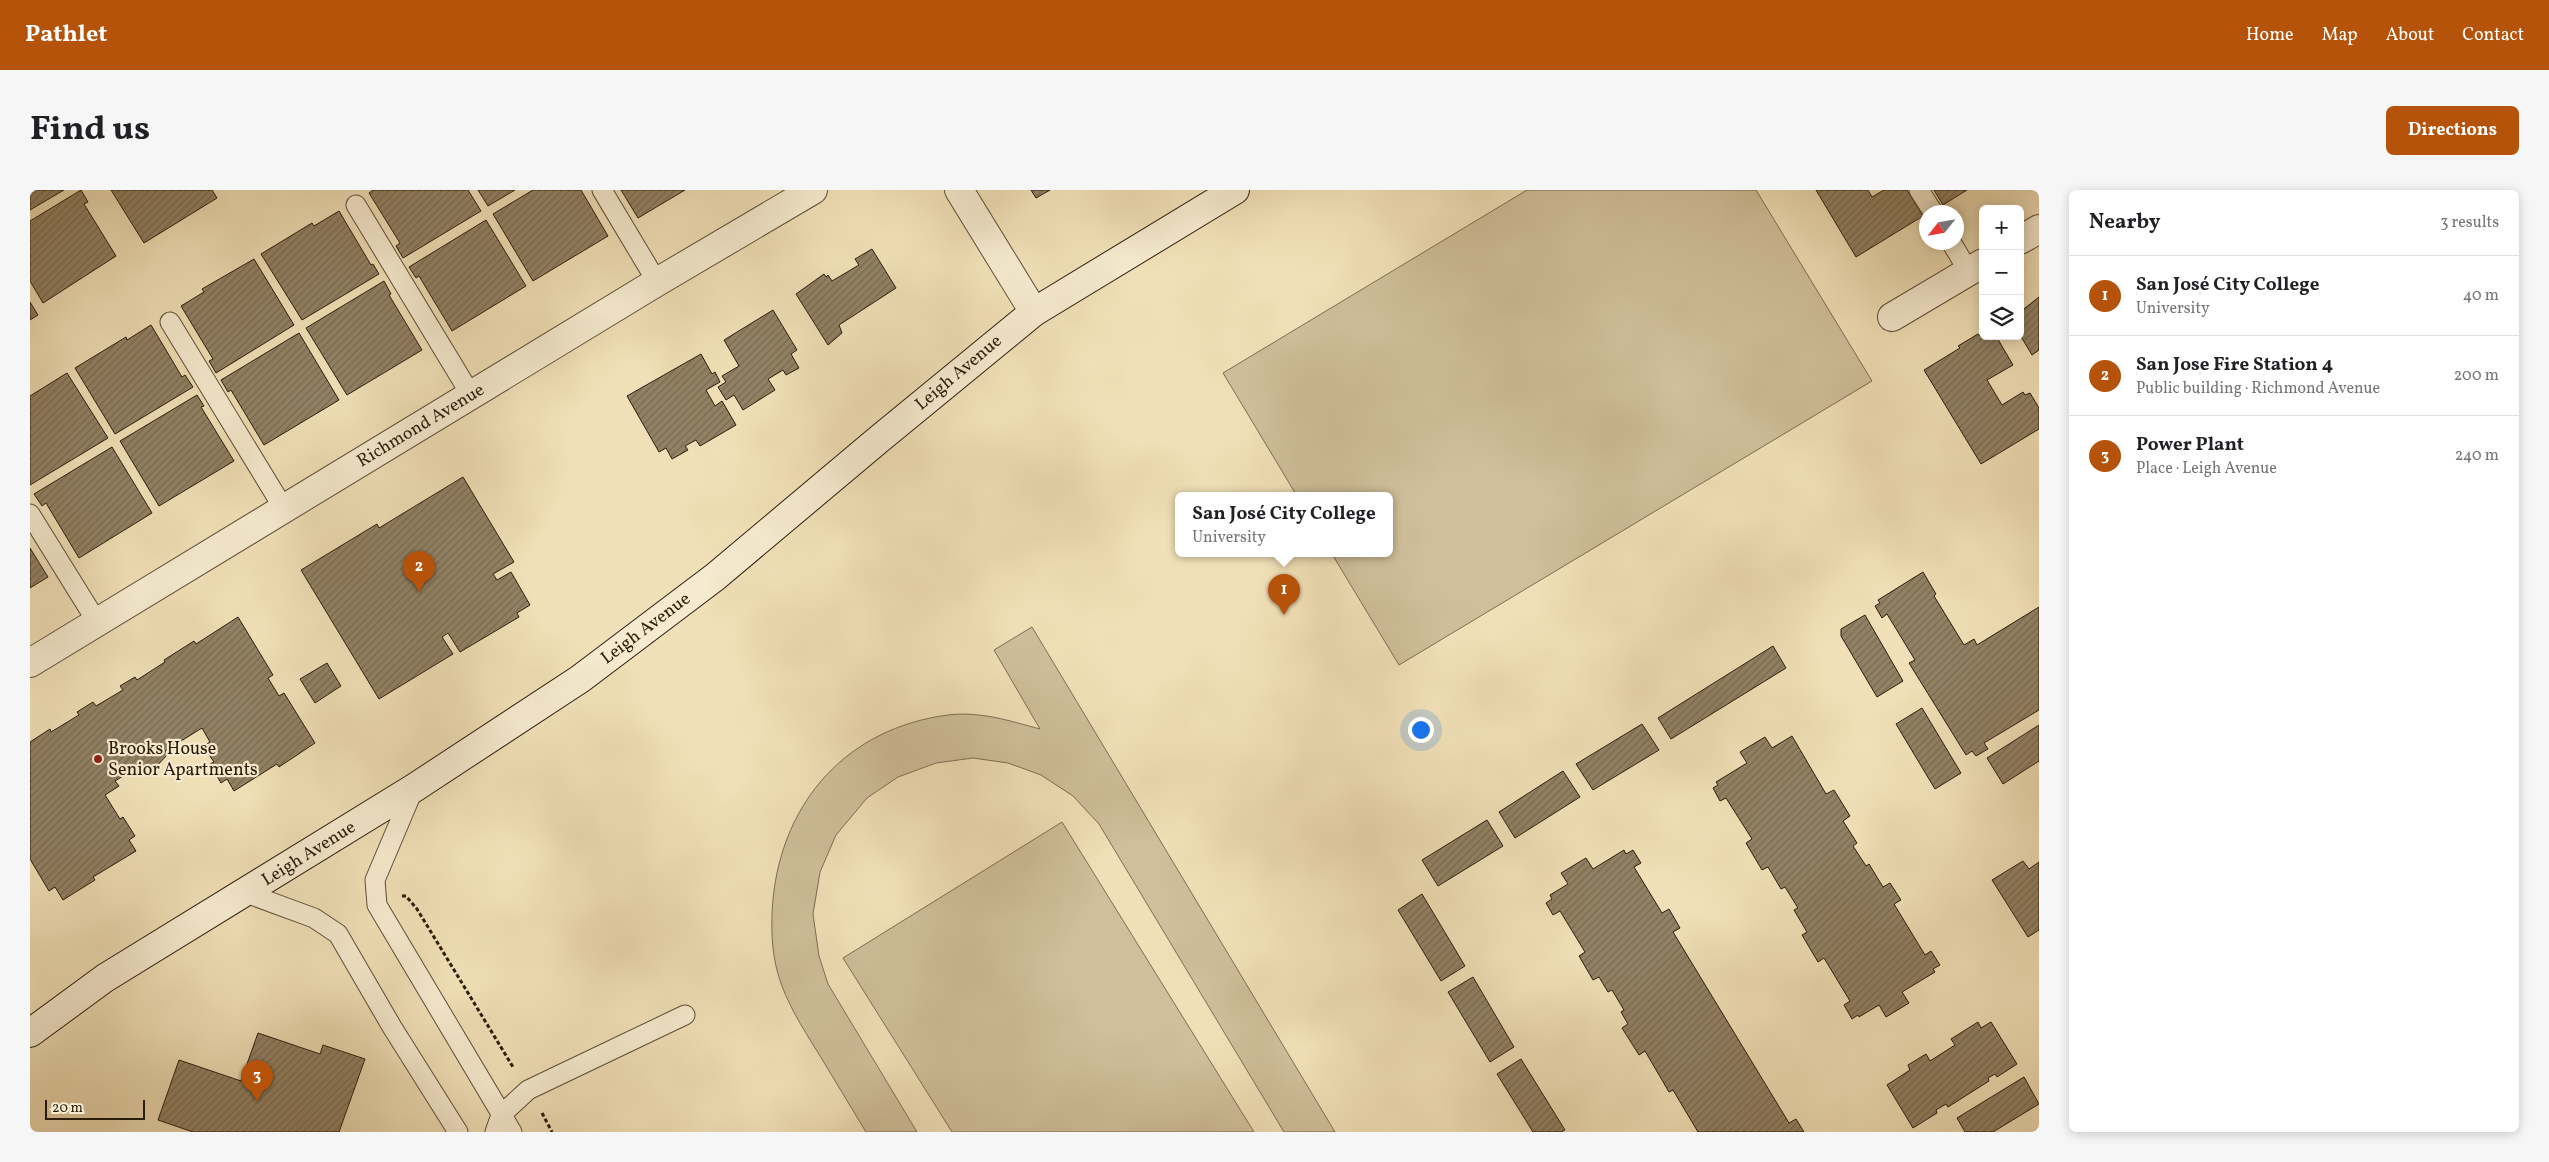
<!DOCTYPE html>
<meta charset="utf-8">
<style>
body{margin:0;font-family:Vollkorn,serif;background:#f6f6f6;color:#202124}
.controls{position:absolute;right:15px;top:15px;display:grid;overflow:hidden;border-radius:8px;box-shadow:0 2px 12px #0003}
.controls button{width:45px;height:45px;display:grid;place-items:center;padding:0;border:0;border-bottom:1px solid #e0e0e0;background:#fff;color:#202124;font:25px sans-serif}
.compass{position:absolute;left:1889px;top:15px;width:45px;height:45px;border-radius:50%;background:#fff;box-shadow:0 2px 12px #0003;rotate:239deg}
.scale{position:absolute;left:15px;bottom:12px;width:100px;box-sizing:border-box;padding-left:5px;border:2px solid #2b1c0c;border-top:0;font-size:14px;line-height:18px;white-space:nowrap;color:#2b1c0c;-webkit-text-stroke:4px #f6ebd0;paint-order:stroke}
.you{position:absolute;left:1390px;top:539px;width:18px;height:18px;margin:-12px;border:4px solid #fff;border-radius:50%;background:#1a73e8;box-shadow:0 0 0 8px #1a73e833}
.badge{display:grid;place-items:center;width:32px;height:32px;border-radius:50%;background:#b45309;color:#fff;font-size:16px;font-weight:700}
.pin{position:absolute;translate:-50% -41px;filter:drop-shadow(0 1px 2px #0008)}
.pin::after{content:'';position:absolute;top:26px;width:18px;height:15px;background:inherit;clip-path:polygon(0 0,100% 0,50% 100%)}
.popup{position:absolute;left:1145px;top:302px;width:218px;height:65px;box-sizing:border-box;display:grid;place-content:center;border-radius:8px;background:#fff;filter:drop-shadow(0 1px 4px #0005);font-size:16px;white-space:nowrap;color:#757577}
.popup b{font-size:19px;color:#202124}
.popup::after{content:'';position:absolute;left:50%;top:100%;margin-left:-10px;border:10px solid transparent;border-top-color:#fff}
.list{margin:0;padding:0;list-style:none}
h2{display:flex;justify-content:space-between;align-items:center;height:65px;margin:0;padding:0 20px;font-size:21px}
h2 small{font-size:16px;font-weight:400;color:#757577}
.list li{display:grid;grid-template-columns:32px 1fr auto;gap:15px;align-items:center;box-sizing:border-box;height:80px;padding:0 20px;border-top:1px solid #e0e0e0}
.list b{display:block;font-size:19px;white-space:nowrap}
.list p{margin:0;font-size:16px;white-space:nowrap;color:#757577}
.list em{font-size:16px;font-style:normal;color:#757577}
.icon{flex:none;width:28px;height:28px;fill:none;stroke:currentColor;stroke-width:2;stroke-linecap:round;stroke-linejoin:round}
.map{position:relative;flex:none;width:2009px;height:942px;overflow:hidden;border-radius:8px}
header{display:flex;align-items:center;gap:30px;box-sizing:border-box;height:70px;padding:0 25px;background:#b45309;color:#fff}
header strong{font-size:24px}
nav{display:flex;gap:28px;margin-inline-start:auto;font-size:18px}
.intro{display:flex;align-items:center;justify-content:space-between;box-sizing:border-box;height:120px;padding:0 30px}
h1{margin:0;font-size:35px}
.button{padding:12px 22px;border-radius:8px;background:#b45309;color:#fff;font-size:18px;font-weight:700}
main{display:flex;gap:30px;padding:0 30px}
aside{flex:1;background:#fff;border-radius:8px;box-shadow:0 2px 12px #0003}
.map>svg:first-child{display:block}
</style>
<header>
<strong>Pathlet</strong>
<nav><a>Home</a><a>Map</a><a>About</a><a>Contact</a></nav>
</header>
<div class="intro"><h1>Find us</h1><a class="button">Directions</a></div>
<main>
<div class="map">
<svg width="2009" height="942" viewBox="0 0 2009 942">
<defs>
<pattern id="building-hatch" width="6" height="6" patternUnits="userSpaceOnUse" patternTransform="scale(1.25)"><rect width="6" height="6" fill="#928265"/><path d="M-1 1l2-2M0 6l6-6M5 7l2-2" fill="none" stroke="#776a52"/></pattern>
</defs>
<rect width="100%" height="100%" fill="#f1e0b7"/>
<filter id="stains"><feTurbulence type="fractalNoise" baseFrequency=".004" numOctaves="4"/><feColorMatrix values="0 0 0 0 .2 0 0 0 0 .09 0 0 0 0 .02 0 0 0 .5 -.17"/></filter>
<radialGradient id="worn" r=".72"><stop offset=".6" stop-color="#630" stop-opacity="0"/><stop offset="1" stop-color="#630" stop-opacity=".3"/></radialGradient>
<!-- grass -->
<g fill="#cfbf9a" stroke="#7d6e53">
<path d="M1497 0H1726L1842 191 1369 475 1302 364H1359V306H1267L1193 183Z"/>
<path d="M1002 437 1305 942H1254L1069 634 1043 606 1011 585 978 573 943 568 906 573 868 587 837 608 806 645 790 682 783 724 789 766 798 794 887 942H836C820 915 803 888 787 861 772 837 756 812 748 784 741 760 741 733 743 709 753 610 818 538 918 525 950 521 980 531 1010 539L964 460Z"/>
<path d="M1032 632 1224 942H922L813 768Z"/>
</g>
<!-- building -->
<g fill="url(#building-hatch)" stroke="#2b1c0c">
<path d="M0 0H34L0 20Z"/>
<path d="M51 0 58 12 54 14 86 66 13 113 0 91V31Z"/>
<path d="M81 0H182L187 8 114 53Z"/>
<path d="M343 0H438L451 21 373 68 366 56 370 53 339 3Z"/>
<path d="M448 0H485L458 16Z"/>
<path d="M503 0H551L578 46 503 91 463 24Z"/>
<path d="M591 0H655L608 28Z"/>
<path d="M1001 0H1020L1006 8Z"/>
<path d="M1786 0H1838L1842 7 1854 0H1877L1893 26 1826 67Z"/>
<path d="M1904 0H1937L1913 15Z"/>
<path d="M309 21 341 75 343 74 349 84 272 130 231 64 282 33 284 36Z"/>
<path d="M456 30 496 96 422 141 389 86 386 88 379 77Z"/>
<path d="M842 59 866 98 809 135 812 143 798 155 766 104 794 84 796 87 798 85 802 91 829 75 825 69Z"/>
<path d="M224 69 264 135 186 183 179 171 183 169 151 116 174 102 172 99Z"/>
<path d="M354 91 361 104 359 105 392 160 317 205 276 138Z"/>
<path d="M2009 107V160L2002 165 1990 145V122Z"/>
<path d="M0 112 8 125 0 130Z"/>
<path d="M743 120 767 160 761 164 769 178 756 185 753 180 738 189 745 200 713 220 704 205 696 210 688 197 696 192 692 186 709 176 694 150Z"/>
<path d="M121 135 152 187 155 185 163 197 85 244 45 178 96 147 97 150Z"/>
<path d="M269 143 309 210 234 255 201 200 198 202 191 190Z"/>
<path d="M1948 144 1950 146H1966L1983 175 1957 190 1972 215 1993 202 1995 205 2000 203 2009 218V239L1951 274 1894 180 1930 158 1928 156Z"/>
<path d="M671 164 682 184 685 182 690 192 676 200 685 216 692 211 706 235 670 256 666 250 655 256 658 260 642 269 636 258 629 262 597 206Z"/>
<path d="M37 183 78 248 0 295V206Z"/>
<path d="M167 205 174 216 171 217 204 271 129 316 90 251Z"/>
<path d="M82 257 122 323 49 368 16 313 12 316 4 304Z"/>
<path d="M433 287 484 372 463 384 467 390 481 382 500 415 487 423 489 427 430 462 418 443 412 447 423 464 349 509 271 380 347 334 349 338Z"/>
<path d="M0 358 18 387 0 398Z"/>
<path d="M1893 382 1906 404 1904 406 1934 455 1944 449 1947 455 2009 417V520L1954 553 1958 559 1946 566 1942 561 1936 565 1879 473 1885 470 1857 424 1852 428 1845 416 1850 413 1848 410Z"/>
<path d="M1835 425 1873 491 1847 507 1811 446V439Z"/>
<path d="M208 427 243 485 238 488 249 506 254 503 285 553 249 577 247 574 204 601 197 589 191 593 180 574 184 572 173 556 180 552 172 538 135 561 137 565 124 579 104 586 101 581 85 591 89 596 75 605 90 629 93 627 105 646 99 650 106 661 63 687 65 690 33 710 25 697 19 701 0 669V552L20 539 21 542 49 525 47 522 63 512 66 516 93 500 90 496 105 487 107 490 135 472 134 470 164 451 166 454Z"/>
<path d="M1743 456 1756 478 1641 549 1628 528Z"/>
<path d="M297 473 311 496 285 513 270 489Z"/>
<path d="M1892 518 1931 583 1905 599 1866 534Z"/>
<path d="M1612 534 1629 560 1563 600 1546 574Z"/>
<path d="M2009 535V571L1973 594 1957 568Z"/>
<path d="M1762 546 1796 604 1804 600 1820 626 1813 631 1827 653 1823 656 1836 676 1839 674 1853 697 1860 693 1871 710 1864 714 1895 765 1901 761 1910 775 1903 779 1905 782 1872 802 1879 813 1856 827 1849 815 1829 827 1828 825 1822 829 1814 815 1820 811 1794 768 1788 772 1772 745 1777 742 1764 720 1768 718 1755 697 1751 699 1738 677 1732 680 1716 653 1722 649 1696 608 1690 611 1683 598 1688 595 1686 592 1717 573 1710 562 1735 547 1742 558Z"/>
<path d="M1533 581 1550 607 1485 648 1469 622Z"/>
<path d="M1457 630 1473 656 1408 696 1392 670Z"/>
<path d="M1594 660 1596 664 1603 660 1611 673 1604 677 1632 723 1639 719 1650 738 1643 742 1759 933 1766 929 1774 942H1668L1643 900 1639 902 1615 861 1609 865 1592 838 1598 834 1591 822 1594 820 1582 800 1578 802 1569 787 1563 790 1549 766 1555 762 1530 721 1523 725 1516 713 1522 709 1520 705 1538 694 1531 683 1556 668 1563 679Z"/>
<path d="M1993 671 1999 679 2009 672V740L1998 747 1962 690Z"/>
<path d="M1392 704 1435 776 1411 791 1368 720Z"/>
<path d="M1443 787 1484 857 1460 872 1418 802Z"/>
<path d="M1948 832 1951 838 1961 832 1987 874 1967 887 1965 884 1958 888 1959 891 1918 917 1916 914 1906 920 1907 923 1883 938 1857 895 1880 880 1878 875 1896 864 1900 871 1925 855 1921 849Z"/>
<path d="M228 843 290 864 293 855 335 869 309 942H163L128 930 149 870 211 891Z"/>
<path d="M1491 869 1535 940 1531 942H1503L1467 884Z"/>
<path d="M1994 887 2009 914 1963 942H1935L1927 928Z"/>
</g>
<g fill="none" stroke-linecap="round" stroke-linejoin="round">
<!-- lane casing -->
<g stroke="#5c4d37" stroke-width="21">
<g id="lane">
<path d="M572 0 627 92"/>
<path d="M1889 0 1903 22"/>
<path d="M326 15 441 205"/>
<path d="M1921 52 1939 82"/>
<path d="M140 132 254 319"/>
<path d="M0 324 67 432"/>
<path d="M384 598 345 690 347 715 482 942"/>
<path d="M216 703 284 728 308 744 362 837 428 942"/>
<path d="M465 942 471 925 498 900 655 825"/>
</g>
</g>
<!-- street casing -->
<g stroke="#5c4d37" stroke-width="30">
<g id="street">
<path d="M929 0 1004 122"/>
<path d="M1990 50 2009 39"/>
<path d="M1862 127 1953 73"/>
<path d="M0 473 627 92 783 0"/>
</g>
</g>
<!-- secondary casing -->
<g stroke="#2b1c0c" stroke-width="30">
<path id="secondary" d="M0 843 75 788 384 598 550 489 685 387 848 250 1004 122 1205 0"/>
</g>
<!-- path -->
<g stroke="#2b1c0c" stroke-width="3" stroke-dasharray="4 2.5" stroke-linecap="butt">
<path d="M372 706H376L387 719 483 877"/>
<path d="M512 923 522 942"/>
</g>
<!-- lane -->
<use href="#lane" stroke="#f6ebd0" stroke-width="19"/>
<!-- street -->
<use href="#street" stroke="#f6ebd0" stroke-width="28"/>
<!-- secondary -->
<use href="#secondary" stroke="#f6ebd0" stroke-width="28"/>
</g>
<!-- markers -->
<circle fill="#8f2418" stroke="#f6ebd0" stroke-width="2" cx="68" cy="569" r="5"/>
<g text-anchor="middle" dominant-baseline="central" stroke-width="4.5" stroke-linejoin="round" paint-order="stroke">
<!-- street labels -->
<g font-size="18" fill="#2b1c0c" stroke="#f6ebd0">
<text transform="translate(929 183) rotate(-40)">Leigh Avenue</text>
<text transform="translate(391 236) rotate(-31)">Richmond Avenue</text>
<text transform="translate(616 439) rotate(-37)">Leigh Avenue</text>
<text transform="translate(279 664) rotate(-32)">Leigh Avenue</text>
</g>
<!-- poi labels -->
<g font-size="18" fill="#2b1c0c" stroke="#f6ebd0" text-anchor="start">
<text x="78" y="559">Brooks House<tspan x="78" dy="21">Senior Apartments</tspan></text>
</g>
</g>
<rect width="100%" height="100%" filter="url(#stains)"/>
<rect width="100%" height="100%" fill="url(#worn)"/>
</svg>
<div class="controls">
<button>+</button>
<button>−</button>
<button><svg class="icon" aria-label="layers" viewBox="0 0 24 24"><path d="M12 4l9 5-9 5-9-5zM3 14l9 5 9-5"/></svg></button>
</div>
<svg class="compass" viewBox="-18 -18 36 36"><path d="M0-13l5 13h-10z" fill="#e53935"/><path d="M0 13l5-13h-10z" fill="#757577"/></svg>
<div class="scale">20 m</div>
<div class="you"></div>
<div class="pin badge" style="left:1254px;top:425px">1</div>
<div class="popup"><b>San José City College</b>University</div>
<div class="pin badge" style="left:389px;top:402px">2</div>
<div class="pin badge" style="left:227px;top:911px">3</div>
</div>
<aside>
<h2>Nearby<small>3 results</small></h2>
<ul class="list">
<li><span class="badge">1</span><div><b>San José City College</b><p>University</p></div><em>40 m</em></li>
<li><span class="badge">2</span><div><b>San Jose Fire Station 4</b><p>Public building · Richmond Avenue</p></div><em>200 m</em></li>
<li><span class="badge">3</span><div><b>Power Plant</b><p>Place · Leigh Avenue</p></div><em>240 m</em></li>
</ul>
</aside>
</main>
